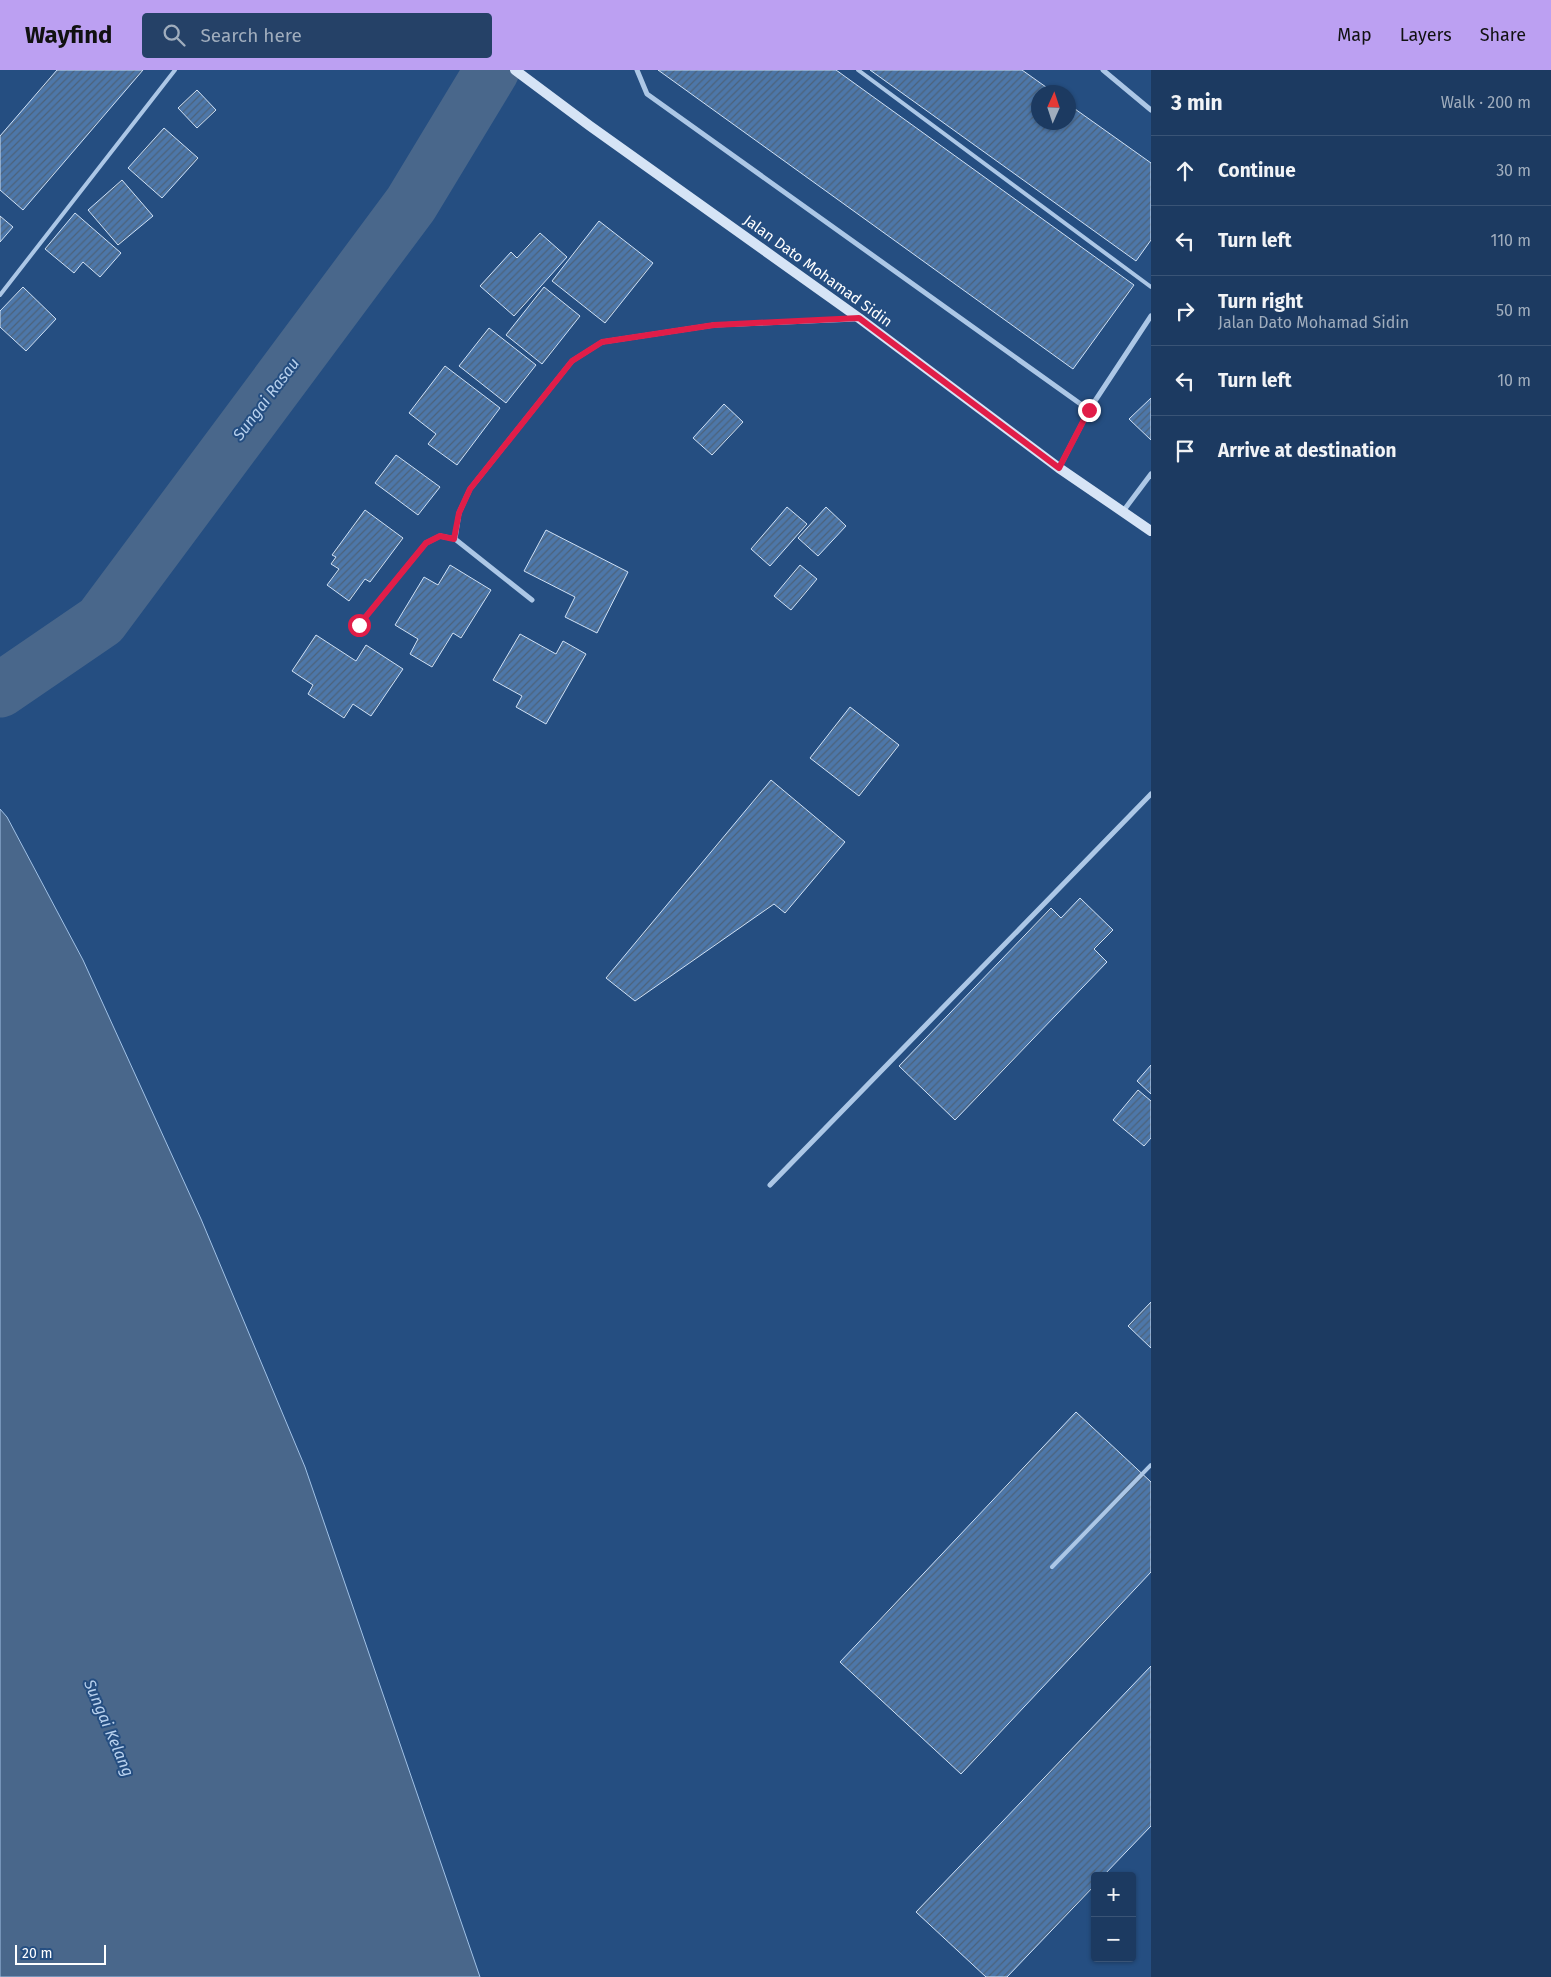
<!DOCTYPE html>
<meta charset="utf-8">
<style>
body{margin:0;font-family:"Fira Sans",sans-serif;background:#254167;color:#f1f3f6}
.controls{position:absolute;right:15px;bottom:15px;display:grid;overflow:hidden;border-radius:5px;box-shadow:0 1px 4px #0004}
.controls button{width:45px;height:45px;display:grid;place-items:center;padding:0;border:0;border-bottom:1px solid #3a5476;background:#1c3a61;color:#f1f3f6;font:25px sans-serif}
.compass{position:absolute;left:1031px;top:15px;width:45px;height:45px;border-radius:50%;background:#1c3a61;box-shadow:0 1px 4px #0004;rotate:3deg}
.scale{position:absolute;left:15px;bottom:12px;width:91px;box-sizing:border-box;padding-left:5px;border:2px solid #fff;border-top:0;font-size:14px;line-height:18px;white-space:nowrap;color:#fff;-webkit-text-stroke:4px #254e81;paint-order:stroke}
.stop{position:absolute;width:15px;height:15px;margin:-11px;border:4px solid #e11d48;border-radius:50%;background:#fff}
.stop.end{background:#e11d48;border-color:#fff;box-shadow:0 1px 5px #0008}
.list{margin:0;padding:0;list-style:none}
h2{display:flex;justify-content:space-between;align-items:center;height:65px;margin:0;padding:0 20px;font-size:21px}
h2 small{font-size:16px;font-weight:400;color:#a0adbd}
.list li{display:grid;grid-template-columns:32px 1fr auto;gap:15px;align-items:center;box-sizing:border-box;height:70px;padding:0 20px;border-top:1px solid #3a5476}
.list b{display:block;font-size:19px;white-space:nowrap}
.list p{margin:0;font-size:16px;white-space:nowrap;color:#a0adbd}
.list em{font-size:16px;font-style:normal;color:#a0adbd}
.icon{flex:none;width:28px;height:28px;fill:none;stroke:currentColor;stroke-width:2;stroke-linecap:round;stroke-linejoin:round}
.map{position:relative;flex:none;width:1151px;height:1907px;overflow:hidden}
header{display:flex;align-items:center;gap:30px;box-sizing:border-box;height:70px;padding:0 25px;background:#bca0f2;color:#111}
header strong{font-size:24px}
nav{display:flex;gap:28px;margin-inline-start:auto;font-size:18px}
.search{width:350px;height:45px;background:#254167;display:flex;align-items:center;gap:12px;box-sizing:border-box;padding:0 18px;border-radius:5px;color:#a0adbd;font-size:19px}
main{display:flex}
aside{flex:1;background:#1c3a61}
.map>svg:first-child{display:block}
</style>
<header>
<strong>Wayfind</strong>
<div class="search"><svg class="icon" aria-label="search" viewBox="0 0 24 24"><circle cx="10" cy="10" r="6"/><path d="M15 15l6 6"/></svg>Search here</div>
<nav><a>Map</a><a>Layers</a><a>Share</a></nav>
</header>
<main>
<div class="map">
<svg width="1151" height="1907" viewBox="0 0 1151 1907">
<defs>
<pattern id="building-hatch" width="6" height="6" patternUnits="userSpaceOnUse" patternTransform="scale(1.25)"><rect width="6" height="6" fill="#4d77a9"/><path d="M-1 1l2-2M0 6l6-6M5 7l2-2" fill="none" stroke="#4c627a"/></pattern>
</defs>
<rect width="100%" height="100%" fill="#254e81"/>
<!-- water -->
<path fill="#49678b" stroke="#a1c2e7" d="M0 739 7 747 83 890 201 1149 305 1397 480 1907H0Z"/>
<g fill="none" stroke-linecap="round" stroke-linejoin="round">
<!-- river -->
<path stroke="#49678b" stroke-width="55" d="M0 620 101 551 411 134 492 0"/>
</g>
<!-- building -->
<g fill="url(#building-hatch)" stroke="#d0e1f5">
<path d="M57 0H143L23 140 0 120V66Z"/>
<path d="M658 0H836L1134 215 1073 299Z"/>
<path d="M870 0H1022L1053 22H1038V52H1068V34L1151 93V170L1136 191Z"/>
<path d="M197 20 216 40 197 58 178 38Z"/>
<path d="M164 58 198 88 162 128 128 98Z"/>
<path d="M122 110 153 146 118 175 88 140Z"/>
<path d="M75 143 121 183 100 207 83 192 74 203 45 179Z"/>
<path d="M0 146 13 157 0 172Z"/>
<path d="M599 151 653 193 605 253 552 211Z"/>
<path d="M540 163 567 187 514 246 480 216 511 182 517 188Z"/>
<path d="M23 217 56 249 26 281 0 257V241Z"/>
<path d="M544 217 580 246 542 294 506 265Z"/>
<path d="M489 258 536 295 506 333 459 296Z"/>
<path d="M445 296 500 338 457 395 428 374 436 364 409 343Z"/>
<path d="M1151 328V370L1129 349Z"/>
<path d="M724 334 743 352 712 385 693 368Z"/>
<path d="M396 385 440 417 418 445 375 413Z"/>
<path d="M787 437 807 454 770 496 751 479Z"/>
<path d="M826 437 846 456 818 486 798 468Z"/>
<path d="M365 440 403 468 370 512 365 509 349 531 327 515 339 499 331 494 336 487 332 485Z"/>
<path d="M546 460 628 502 597 563 565 547 575 527 524 501Z"/>
<path d="M450 495 491 520 461 568 453 563 432 597 410 584 418 569 395 555 424 507 438 515Z"/>
<path d="M800 495 817 509 791 540 774 526Z"/>
<path d="M520 564 556 584 563 571 586 584 546 654 516 637 522 626 493 610Z"/>
<path d="M316 565 356 591 366 575 403 599 371 646 353 634 344 648 308 624 313 615 292 601Z"/>
<path d="M850 637 899 675 859 726 810 688Z"/>
<path d="M771 710 845 772 785 843 774 834 635 931 606 908Z"/>
<path d="M1080 828 1113 860 1094 879 1107 892 955 1050 899 996 1051 838 1061 848Z"/>
<path d="M1151 995V1024L1137 1011Z"/>
<path d="M1138 1020 1151 1031V1068L1144 1076 1113 1050Z"/>
<path d="M1151 1232V1278L1128 1256Z"/>
<path d="M1076 1342 1151 1412V1502L961 1704 840 1592Z"/>
<path d="M1151 1596V1756L1103 1806H1095V1815L1007 1907H986L916 1842Z"/>
</g>
<g fill="none" stroke-linecap="round" stroke-linejoin="round">
<!-- lane -->
<g stroke="#acc7e6" stroke-width="4">
<path d="M858 0 1151 217"/>
<path d="M0 225 175 0"/>
<path d="M1052 1497 1151 1395"/>
</g>
<!-- street -->
<g stroke="#acc7e6" stroke-width="5">
<path d="M637 0 647 24 1089 340"/>
<path d="M1103 0 1151 40"/>
<path d="M1059 398 1089 340 1151 246"/>
<path d="M1124 440 1151 404"/>
<path d="M532 530 455 469 459 443 470 419 572 291 602 272 714 255 856 249"/>
<path d="M359 555 426 473 440 466 455 469"/>
<path d="M770 1115 1151 724"/>
</g>
<!-- secondary -->
<path stroke="#d6e4f6" stroke-width="10" d="M515 0 590 56 859 248 1059 398 1151 461"/>
</g>
<g fill="none" stroke-linecap="round" stroke-linejoin="round">
<!-- route -->
<path stroke="#e11d48" stroke-width="6" d="M359 555 426 473 440 466 454 469 459 443 470 419 572 291 602 272 714 255 859 248 1059 398 1089 340"/>
</g>
<g text-anchor="middle" dominant-baseline="central" stroke-width="4" stroke-linejoin="round" paint-order="stroke">
<!-- street labels -->
<g font-size="15" fill="#fff" stroke="#254e81">
<text transform="translate(818 201) rotate(36)">Jalan Dato Mohamad Sidin</text>
</g>
<!-- water labels -->
<g font-size="16" font-style="italic" fill="#b8d1ee" stroke="#254e81">
<text transform="translate(266 329) rotate(-53)">Sungai Rasau</text>
<text transform="translate(109 1658) rotate(67)">Sungai Kelang</text>
</g>
</g>
</svg>
<div class="controls">
<button>+</button>
<button>−</button>
</div>
<svg class="compass" viewBox="-18 -18 36 36"><path d="M0-13l5 13h-10z" fill="#e53935"/><path d="M0 13l5-13h-10z" fill="#a0adbd"/></svg>
<div class="scale">20 m</div>
<div class="stop" style="left:359px;top:555px"></div>
<div class="stop end" style="left:1089px;top:340px"></div>
</div>
<aside>
<h2>3 min<small>Walk · 200 m</small></h2>
<ul class="list">
<li><svg class="icon" aria-label="ahead" viewBox="0 0 24 24"><path d="M12 20V5M6 11l6-6 6 6"/></svg><div><b>Continue</b></div><em>30 m</em></li>
<li><svg class="icon" aria-label="left" viewBox="0 0 24 24"><path d="M17 20v-9H6M10 6l-5 5 5 5"/></svg><div><b>Turn left</b></div><em>110 m</em></li>
<li><svg class="icon" aria-label="right" viewBox="0 0 24 24"><path d="M7 20v-9h11M14 6l5 5-5 5"/></svg><div><b>Turn right</b><p>Jalan Dato Mohamad Sidin</p></div><em>50 m</em></li>
<li><svg class="icon" aria-label="left" viewBox="0 0 24 24"><path d="M17 20v-9H6M10 6l-5 5 5 5"/></svg><div><b>Turn left</b></div><em>10 m</em></li>
<li><svg class="icon" aria-label="arrive" viewBox="0 0 24 24"><path d="M6 21V4h12l-3 4 3 4H6"/></svg><div><b>Arrive at destination</b></div></li>
</ul>
</aside>
</main>
